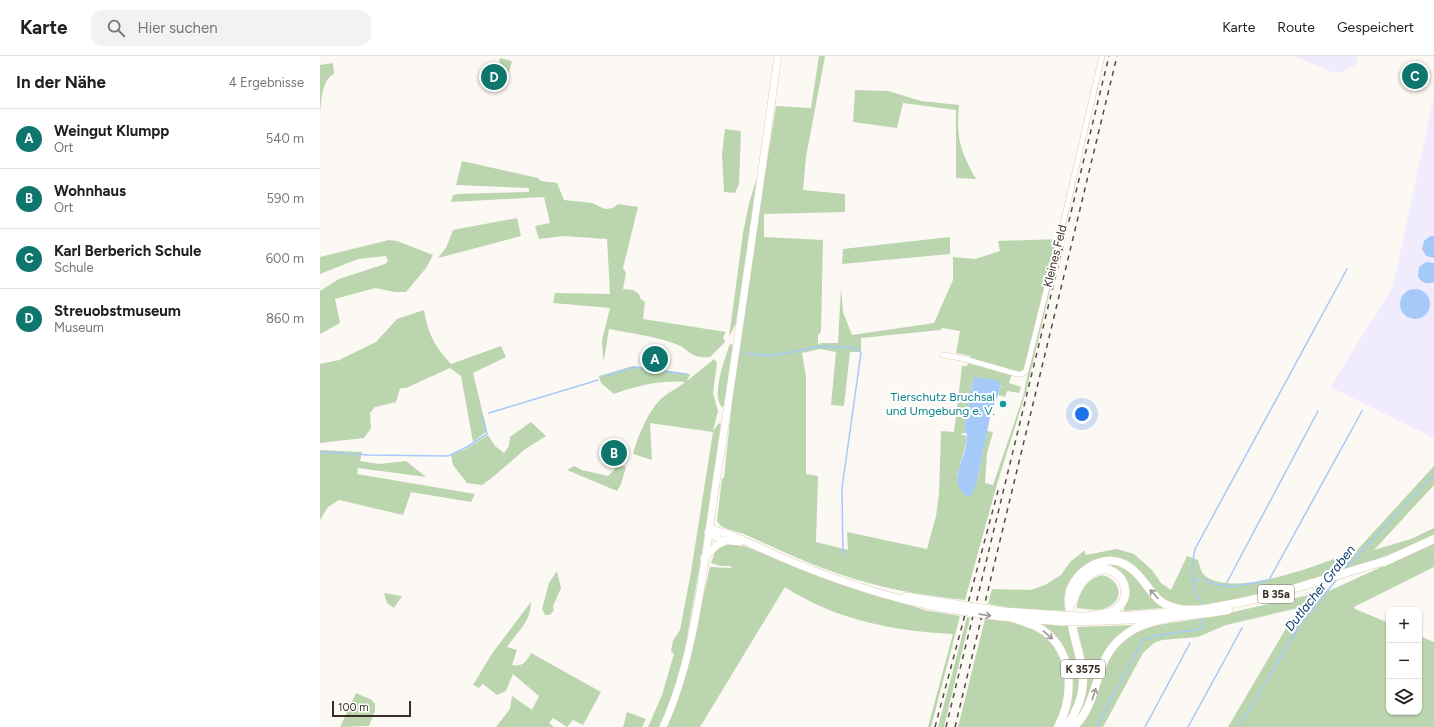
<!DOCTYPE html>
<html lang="de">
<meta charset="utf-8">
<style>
body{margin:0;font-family:Figtree,sans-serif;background:#f2f2f2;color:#202124}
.controls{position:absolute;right:12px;bottom:12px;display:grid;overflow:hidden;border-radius:8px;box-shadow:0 1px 3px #0004}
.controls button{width:36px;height:36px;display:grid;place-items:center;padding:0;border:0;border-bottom:1px solid #e0e0e0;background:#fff;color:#202124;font:20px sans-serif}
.scale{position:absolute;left:12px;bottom:10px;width:79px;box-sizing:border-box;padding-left:4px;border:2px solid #383027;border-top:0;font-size:11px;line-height:14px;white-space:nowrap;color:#383027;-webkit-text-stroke:3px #fff;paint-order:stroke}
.you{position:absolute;left:762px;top:358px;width:14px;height:14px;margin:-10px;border:3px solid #fff;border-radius:50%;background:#1a73e8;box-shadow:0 0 0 6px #1a73e833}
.badge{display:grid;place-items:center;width:26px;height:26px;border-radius:50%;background:#0f766e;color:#fff;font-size:13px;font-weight:700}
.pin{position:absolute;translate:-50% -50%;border:2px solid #fff;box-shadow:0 1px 4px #0006}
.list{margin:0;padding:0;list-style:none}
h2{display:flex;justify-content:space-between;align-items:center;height:52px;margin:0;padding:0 16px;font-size:17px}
h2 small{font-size:13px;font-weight:400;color:#757577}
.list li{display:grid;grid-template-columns:26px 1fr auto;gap:12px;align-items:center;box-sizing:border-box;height:60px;padding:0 16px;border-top:1px solid #e0e0e0}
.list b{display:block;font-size:15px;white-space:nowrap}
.list p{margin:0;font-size:13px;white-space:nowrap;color:#757577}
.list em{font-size:13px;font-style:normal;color:#757577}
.icon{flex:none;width:22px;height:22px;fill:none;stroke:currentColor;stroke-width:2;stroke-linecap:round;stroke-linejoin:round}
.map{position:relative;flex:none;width:1114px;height:671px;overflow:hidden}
header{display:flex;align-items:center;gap:24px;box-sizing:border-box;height:56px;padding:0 20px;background:#fff;border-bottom:1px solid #e0e0e0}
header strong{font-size:19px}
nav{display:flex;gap:22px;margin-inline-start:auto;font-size:14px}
.search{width:280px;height:36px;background:#f2f2f2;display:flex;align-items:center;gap:10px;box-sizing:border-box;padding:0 14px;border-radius:12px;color:#757577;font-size:15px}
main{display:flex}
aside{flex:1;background:#fff}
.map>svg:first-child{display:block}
</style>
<header>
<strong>Karte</strong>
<div class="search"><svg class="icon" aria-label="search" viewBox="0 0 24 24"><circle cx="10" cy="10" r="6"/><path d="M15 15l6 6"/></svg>Hier suchen</div>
<nav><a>Karte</a><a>Route</a><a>Gespeichert</a></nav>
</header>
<main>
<aside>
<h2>In der Nähe<small>4 Ergebnisse</small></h2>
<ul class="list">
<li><span class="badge">A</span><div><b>Weingut Klumpp</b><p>Ort</p></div><em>540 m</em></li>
<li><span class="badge">B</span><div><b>Wohnhaus</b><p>Ort</p></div><em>590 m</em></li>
<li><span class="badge">C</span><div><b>Karl Berberich Schule</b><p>Schule</p></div><em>600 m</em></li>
<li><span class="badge">D</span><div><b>Streuobstmuseum</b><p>Museum</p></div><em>860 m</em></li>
</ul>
</aside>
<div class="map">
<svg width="1114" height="671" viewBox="0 0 1114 671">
<rect width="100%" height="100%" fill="#fcf8f3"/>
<!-- industrial -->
<g fill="#f0ebfd">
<path d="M974 0H1037L1036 8 1023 16H1012Z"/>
<path d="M1114 40V382L1010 331 1073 231Z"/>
</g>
<!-- green -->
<g fill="#bbd6af" fill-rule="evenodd">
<path d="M499 0H505L486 101 483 134 525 138V156L444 158V181L503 184 501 276 498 279V289L501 287H518L521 232 523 256 532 279 614 267 633 224V201L655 203 680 195 678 185 741 183 783 0H785L706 336 677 428 645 544C613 540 580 536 549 527 506 516 466 497 426 479 418 475 401 474 397 465L402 422H404C416 297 436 173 456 50L491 52ZM622 272 640 275 636 297 650 300 652 304 697 317 709 313 703 341 673 429 665 427 667 397 673 376 667 375 657 425 640 433 637 419 647 384 646 380 640 378 646 377 644 372 654 321 681 328 678 339 685 341 687 335 699 337 701 331 689 327 692 318 648 307 647 310H642L634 376 621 375 619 438 616 460 607 493 527 476 528 494 496 486 498 420 486 418V321L482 297 500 293 516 296 511 349 524 350 530 296H541V282L620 274Z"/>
<path d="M180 2 192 5 189 16 178 13Z"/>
<path d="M13 7 14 18C1 24 1 48 0 60V9Z"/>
<path d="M535 34 568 35 601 45 639 49C636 82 640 94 656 123L636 122V54L583 47 577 72 533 66Z"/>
<path d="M405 73 421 75 419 128 415 137 404 136 402 98Z"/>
<path d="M142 105 218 122 221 125 237 127 244 144 272 147 285 153 293 152 298 148 318 151 303 212 306 217 303 233 313 234 319 238 320 242 325 246 323 263 406 276 403 281 405 286 390 301C368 303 370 292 353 287 333 280 310 277 289 273L284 303H283L282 284 290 252 233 247 235 237 290 238 287 183 243 180 219 183 215 170 230 167 224 141 131 146 133 139 139 138 209 136V132L136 129Z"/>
<path d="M438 119 416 267 409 281 423 177 429 147Z"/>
<path d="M197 162 201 180 118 202 126 192 133 174Z"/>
<path d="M630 181V198L522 208 523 193Z"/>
<path d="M69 184 77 185 113 199 106 212 86 236H75L55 232 15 243 20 267 0 278V235L19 223 65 208 68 205 66 200 38 203 0 218V201Z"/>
<path d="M104 254C108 278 115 291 131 308L181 290 186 301 153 317 167 375 153 386 141 320 130 312 86 332H80L76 346 55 351 50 357 51 372 44 382 0 387V308L19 304 56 286 77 263Z"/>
<path d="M410 288 413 289 404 350 402 351C391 339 405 302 410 288Z"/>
<path d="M394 303 397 307 393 337 398 355 393 375 399 367 401 368 382 497 365 593 355 634 340 671H328L342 639 354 598 351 595 353 585 360 574 371 516 393 376 330 367 332 404 313 398C317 382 329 353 342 342 349 336 358 332 365 326 340 324 317 330 294 338L281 327 279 320 313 310 370 318 367 325Z"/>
<path d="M211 366 226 380 204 394 173 421 162 429 147 427 133 409 131 399 146 393 168 379 175 390 184 397 189 390 190 381Z"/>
<path d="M0 394 42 396 40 405 59 408 86 405 106 421 38 412 37 418 155 438 151 446 91 436 83 459 19 444 8 451 0 464Z"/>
<path d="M295 406 306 411 301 428 297 435 247 414 254 410 262 414 288 420 294 414Z"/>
<path d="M1114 410V429L1054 494 1091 483 1114 472V480C1062 504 1007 520 952 534 925 541 895 550 866 549 857 549 850 547 842 543L793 502 747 531 744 542 745 555 697 553 668 548 672 533 711 534 725 529 741 519 750 506 765 494V499L797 493 814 498 832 514 841 527 851 534 867 500 878 504C880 511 881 518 888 522 920 539 988 512 1020 501L1027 505Z"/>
<path d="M406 487 424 490 461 505 604 554 640 560 611 671H608L633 578C574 575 515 564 465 531L380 671H346L364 623 390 511 412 512 410 510H400L391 507 396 493Z"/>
<path d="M1114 487V511L1034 551 1035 553 1069 567V656H1099V580L1114 586V671H908L978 552 906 569 878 581 842 584 834 587 823 597 783 671H758L789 602 802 585 824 571 891 561 1011 534Z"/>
<path d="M793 508 808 515 843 552 804 555C803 550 807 547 808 543 812 527 804 518 791 510Z"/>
<path d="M237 515 241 532 233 550 234 554 230 559H225L222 553 229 527Z"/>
<path d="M781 519C799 522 806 542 788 551 779 556 766 553 757 552 758 537 766 524 781 519Z"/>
<path d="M64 537 82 540 74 552 67 547Z"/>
<path d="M211 546C211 566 197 576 187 591L197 594 192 609C203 611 206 606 211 597L281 636 263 669 253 664 247 671 233 662 229 667 234 671H176L190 653 192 640 212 654 219 640 193 618 186 635 177 639 163 628 159 632 153 629 173 596Z"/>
<path d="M647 561 650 562 624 671H618Z"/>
<path d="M665 563C680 565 700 565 713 571 740 585 751 617 745 645 743 654 738 663 735 671H638Z"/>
<path d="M720 568 748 570C756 594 765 624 754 649 751 657 746 664 742 671 754 628 762 597 720 568Z"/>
<path d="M813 569 798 580 764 653 752 668 766 630 765 604 757 571Z"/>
<path d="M36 637 52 644 55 648V655L49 670 20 671Z"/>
<path d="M307 656 326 663 322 671H303Z"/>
</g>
<!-- water -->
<g fill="#a5cafa">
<path d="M1110 180H1114V202L1106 200 1102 193 1104 185Z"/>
<path d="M1106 206 1114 207V226C1107 229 1101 227 1098 220L1099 211Z"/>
<circle cx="1095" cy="248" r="15"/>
<path d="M654 321 676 324 681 328 678 339 671 357 657 425 652 438 649 441C620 424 657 392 644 372Z"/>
</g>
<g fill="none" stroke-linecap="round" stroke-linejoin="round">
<!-- stream -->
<g stroke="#a5cafa" stroke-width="1.5">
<path d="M426 297C451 303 473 295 497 291 509 289 523 292 535 292L541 297 522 432 523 499"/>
<path d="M285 320 314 311 366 318"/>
<path d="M169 357 278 324"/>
<path d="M0 396 49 399 128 400 147 391 167 378 162 359"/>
<path d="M1025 513 1114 418"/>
<path d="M883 523 894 528 913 531 949 524 1042 355"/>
<path d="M872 526 879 523"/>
<path d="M905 530 998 355"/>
<path d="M875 536C870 521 872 508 875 493L1027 213"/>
<path d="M876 539 880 544 881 551"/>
<path d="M776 671 823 584 839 579 881 573 882 561"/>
<path d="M825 671 870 587"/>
<path d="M868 671 922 572"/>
<path d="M919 671 981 567 1018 522"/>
</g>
<!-- minor casing -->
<g stroke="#e1cdb6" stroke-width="6">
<path id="minor" d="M623 299 641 302 697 318H702L706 315 747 151 782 0"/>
</g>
<!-- secondary casing -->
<g stroke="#e1cdb6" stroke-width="8">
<g id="secondary">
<path d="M389 473C416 478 440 493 465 503 515 524 568 542 621 552"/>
<path d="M388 477 401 484 420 486"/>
<path d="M384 502 397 489 406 485"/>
<path d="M586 540 623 546"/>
<path d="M683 555 742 559"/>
<path d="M761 560 812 559 863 555"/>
<path d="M681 561 742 566"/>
<path d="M759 566 835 563"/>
<path d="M343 671C376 600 384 505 396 427 418 285 438 142 458 0"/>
</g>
</g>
<!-- primary casing -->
<g stroke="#e1cdb6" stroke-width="9">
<g id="primary">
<path d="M1064 506 1114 483"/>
<path d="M752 547C776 479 826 531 796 553 789 558 779 558 770 560"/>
<path d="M693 562C703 566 715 568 724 575 754 597 754 641 738 671"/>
<path d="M746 671C778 626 756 603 750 558 749 551 748 542 750 534 760 509 791 494 813 514 823 522 829 535 839 544 846 550 858 553 867 554 879 555 894 551 906 549 962 539 1014 519 1069 504"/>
<path d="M754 671C771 654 774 632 782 610 803 556 861 563 908 554"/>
</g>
</g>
<!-- minor -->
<use href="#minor" stroke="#fff" stroke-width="5"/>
<!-- secondary -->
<use href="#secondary" stroke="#fff" stroke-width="7"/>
<!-- primary -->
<use href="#primary" stroke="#fff" stroke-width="8"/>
<!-- rail -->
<g stroke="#544c44" stroke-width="1.5" stroke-dasharray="5 5" stroke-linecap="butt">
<path d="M615 671 679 431"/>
<path d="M626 671 789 0"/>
<path d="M635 671 797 0"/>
</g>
<!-- secondary-bridge casing -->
<g stroke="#e1cdb6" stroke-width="8" stroke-linecap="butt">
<g id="secondary-bridge">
<path d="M623 546 683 555"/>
<path d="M621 552 681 561"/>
<path d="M742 559 761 560"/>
<path d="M742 566H759"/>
</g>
</g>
<!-- secondary-bridge -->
<use href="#secondary-bridge" stroke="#fff" stroke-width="7"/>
</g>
<!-- one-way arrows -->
<defs><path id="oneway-shaft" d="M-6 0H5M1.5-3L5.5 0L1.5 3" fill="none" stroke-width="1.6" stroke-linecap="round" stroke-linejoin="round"/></defs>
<g stroke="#9c9893">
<use href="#oneway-shaft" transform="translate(834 538) rotate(-132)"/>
<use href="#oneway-shaft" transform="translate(665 559) rotate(8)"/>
<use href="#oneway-shaft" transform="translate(728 579) rotate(41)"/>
<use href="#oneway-shaft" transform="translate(774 638) rotate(-72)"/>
</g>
<!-- markers -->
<circle fill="#0f9aa8" stroke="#fff" stroke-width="1.5" cx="683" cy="348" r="4"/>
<g text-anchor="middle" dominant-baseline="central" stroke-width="4" stroke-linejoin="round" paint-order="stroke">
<!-- shield labels -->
<g fill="#fff" stroke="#746e68" stroke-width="1">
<rect x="938" y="529" width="36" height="18" rx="3"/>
<rect x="741" y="604" width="44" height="18" rx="3"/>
</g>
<g font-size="11" font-weight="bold" fill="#383027">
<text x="956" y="538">B 35a</text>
<text x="763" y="613">K 3575</text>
</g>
<!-- street labels -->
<g font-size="12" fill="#383027" stroke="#fff">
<text transform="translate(735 200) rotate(-76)">Kleines Feld</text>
</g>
<!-- culture labels -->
<g font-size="12" fill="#0d838f" stroke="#fff" text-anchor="end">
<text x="675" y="341">Tierschutz Bruchsal<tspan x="675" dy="14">und Umgebung e. V.</tspan></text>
</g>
<!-- water labels -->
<g font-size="13" font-style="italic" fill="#0c396e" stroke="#fff">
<text transform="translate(1000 532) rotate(-52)">Dutlacher Graben</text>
</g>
</g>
</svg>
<div class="controls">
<button>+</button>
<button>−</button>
<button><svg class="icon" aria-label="layers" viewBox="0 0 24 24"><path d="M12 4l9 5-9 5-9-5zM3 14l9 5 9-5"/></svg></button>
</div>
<div class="scale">100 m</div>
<div class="you"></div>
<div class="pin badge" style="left:335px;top:303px">A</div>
<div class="pin badge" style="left:294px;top:397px">B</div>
<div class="pin badge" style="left:1095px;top:20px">C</div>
<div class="pin badge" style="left:174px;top:21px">D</div>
</div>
</main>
